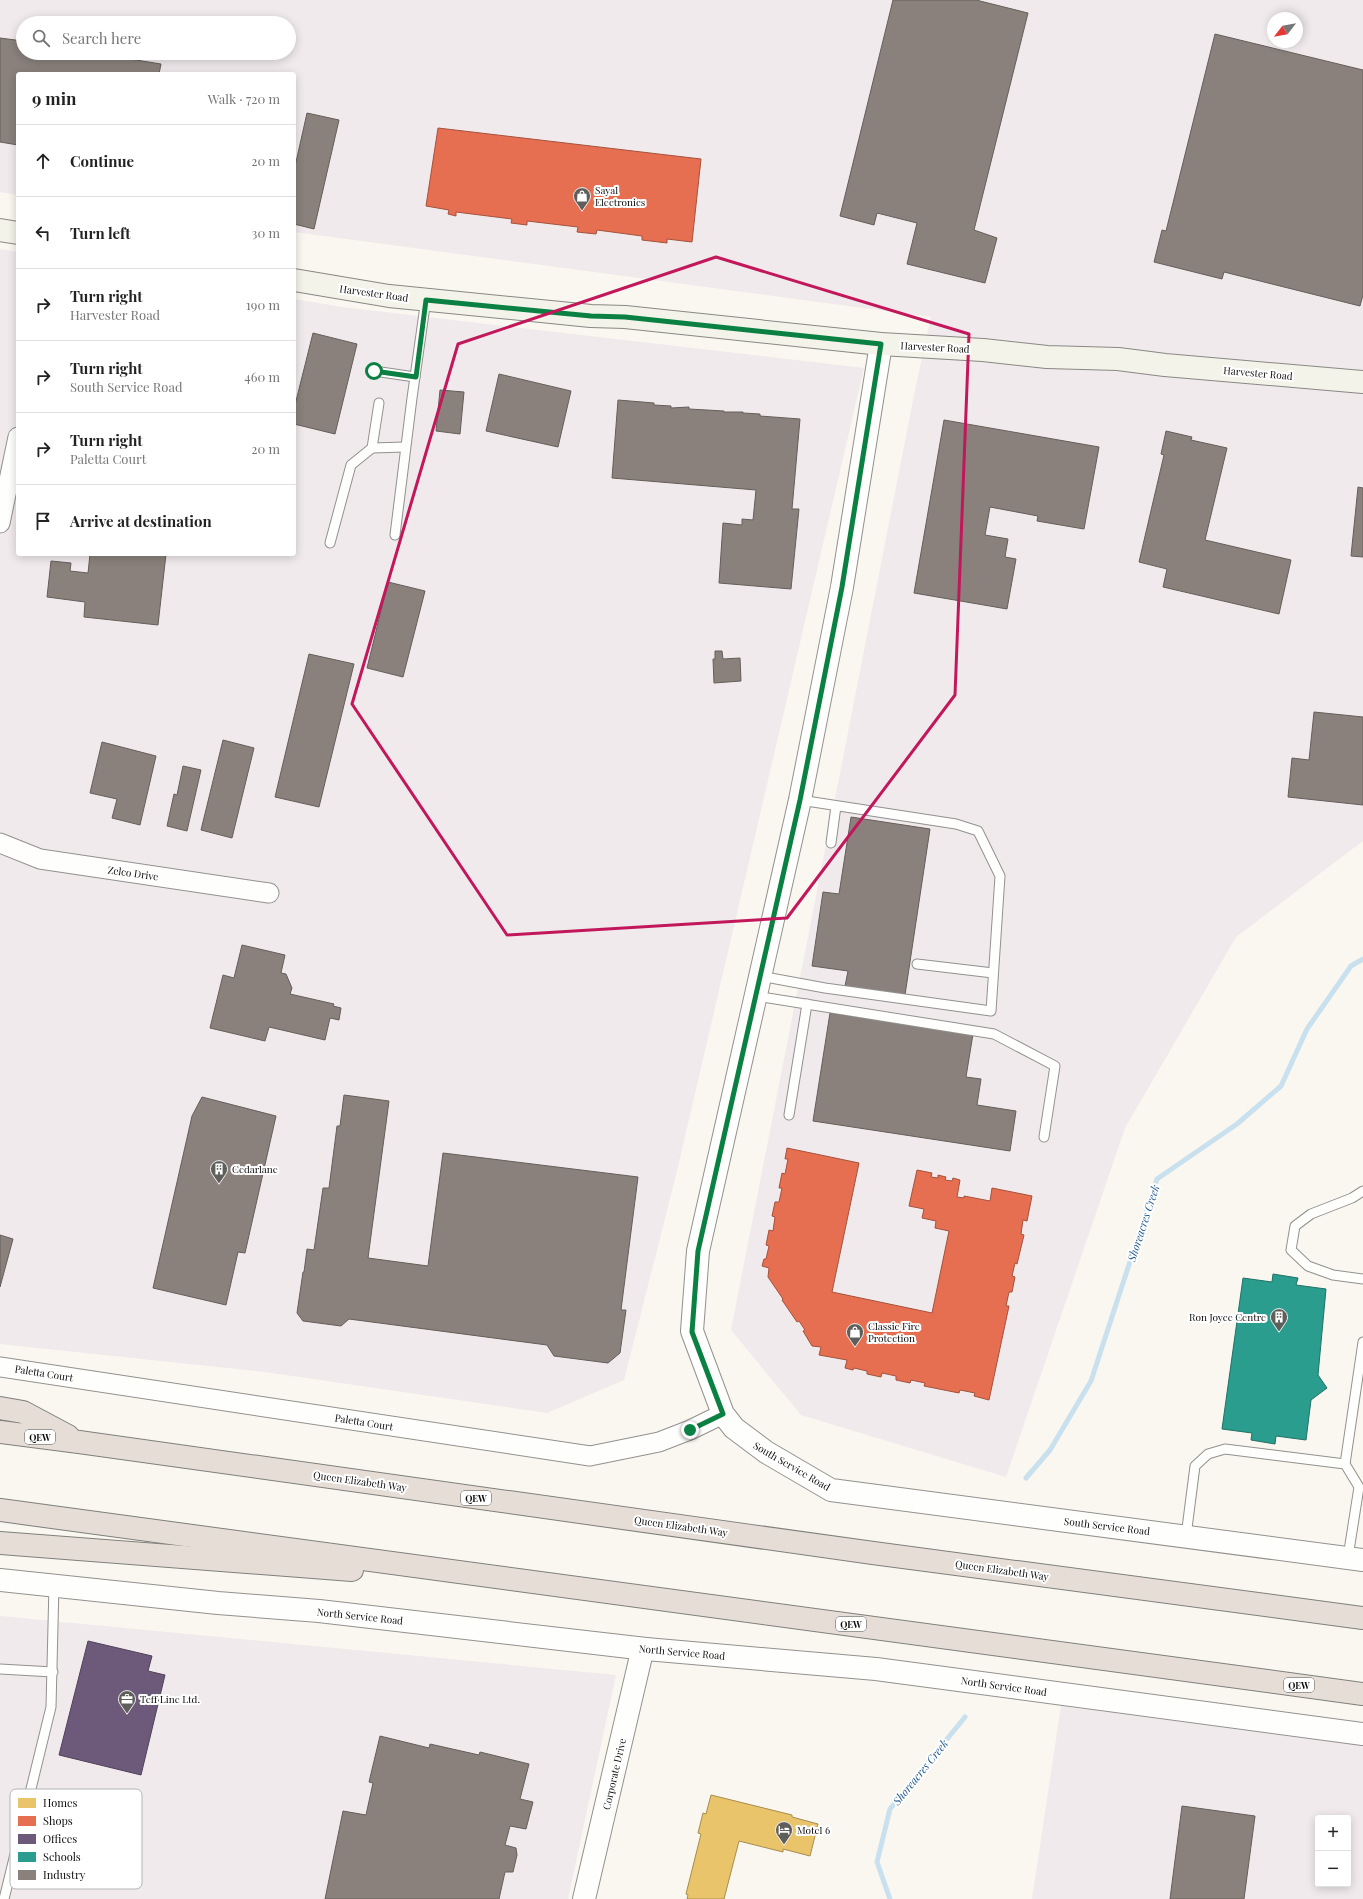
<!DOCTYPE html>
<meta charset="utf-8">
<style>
body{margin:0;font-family:"Playfair Display",serif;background:#f6f6f6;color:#222}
.controls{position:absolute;right:12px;bottom:12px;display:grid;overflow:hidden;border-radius:4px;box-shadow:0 2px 10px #0003}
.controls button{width:36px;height:36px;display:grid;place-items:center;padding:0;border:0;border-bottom:1px solid #e0e0e0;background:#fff;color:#222;font:20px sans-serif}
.compass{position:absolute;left:1267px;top:12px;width:36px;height:36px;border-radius:50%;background:#fff;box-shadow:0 2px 10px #0003;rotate:239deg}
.stop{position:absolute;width:12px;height:12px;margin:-9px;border:3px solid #0b8043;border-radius:50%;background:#fff}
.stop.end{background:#0b8043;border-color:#fff;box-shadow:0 1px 4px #0008}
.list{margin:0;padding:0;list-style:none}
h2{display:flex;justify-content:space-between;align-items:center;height:52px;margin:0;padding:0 16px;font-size:17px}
h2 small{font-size:13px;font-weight:400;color:#767676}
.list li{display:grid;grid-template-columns:26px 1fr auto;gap:12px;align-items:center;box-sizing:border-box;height:72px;padding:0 16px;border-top:1px solid #e0e0e0}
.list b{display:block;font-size:15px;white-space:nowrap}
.list p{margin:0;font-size:13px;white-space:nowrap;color:#767676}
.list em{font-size:13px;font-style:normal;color:#767676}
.icon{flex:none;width:22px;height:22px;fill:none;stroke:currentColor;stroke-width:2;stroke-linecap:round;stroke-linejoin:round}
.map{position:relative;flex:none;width:1363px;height:1899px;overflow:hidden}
.search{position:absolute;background:#fff;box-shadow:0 2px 10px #0003;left:16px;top:16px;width:280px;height:44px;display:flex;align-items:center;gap:10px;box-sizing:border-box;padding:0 14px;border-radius:22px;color:#767676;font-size:15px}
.panel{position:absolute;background:#fff;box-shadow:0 2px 10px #0003;left:16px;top:72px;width:280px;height:484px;border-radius:4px}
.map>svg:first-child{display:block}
</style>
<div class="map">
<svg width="1363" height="1899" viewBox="0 0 1363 1899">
<rect width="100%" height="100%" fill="#f9f7ef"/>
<!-- industrial -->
<g fill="#f0eaec" fill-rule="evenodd">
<path d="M0 0H1363V841L1236 937 1125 1128 1006 1477 801 1415 731 1330 916 385 931 317 294 232V74H18V195L0 192ZM1273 18H1297V42H1273ZM23 23H289V53H23Z"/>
<path d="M0 249 18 252V554H294V299L342 307 864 368 676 1175 624 1380 547 1413 265 1372 0 1344Z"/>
<path d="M0 1616 616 1675 568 1899H0Z"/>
<path d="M1061 1706 1363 1746V1899H1032ZM1318 1818H1348V1884H1318Z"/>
</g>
<!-- homes -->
<path fill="#e9c46a" stroke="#a68c4e" d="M711 1795 792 1815V1817L818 1824 810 1856 783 1849V1852L739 1841 724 1899H687L688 1895 686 1894 701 1834 698 1833 703 1813 706 1814Z"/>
<!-- shops -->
<g fill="#e76f51" stroke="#a5513c">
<path d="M438 128 701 159 692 242 667 239V243L642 240V236L597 230 596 234 577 232 578 227 527 221V225L511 223 512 219 456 212V216L448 214 449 210 426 206Z"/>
<path d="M787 1148 859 1163 832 1292 932 1313 949 1231 935 1228 936 1221 922 1218 924 1209 909 1206 917 1170 932 1173 931 1177 938 1178V1175L946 1177 945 1180 952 1181 953 1178 960 1180 957 1197 964 1198V1196L990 1201 992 1188 1032 1196 1027 1221 1023 1220 1021 1234 1024 1235 1017 1264 1015 1263 1012 1276 1015 1277 1012 1292H1009L1006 1306H1009L989 1400 974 1396 975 1393 960 1390 959 1393 924 1386 925 1383 911 1380 910 1383 896 1380V1376L882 1373 881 1377 867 1374V1371L854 1368 853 1370 845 1368 847 1360 819 1355 821 1347 812 1346 803 1331 805 1330 799 1321 797 1322 782 1300 783 1299 768 1277 769 1268 762 1266 764 1259H766L769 1246 766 1245 769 1230 773 1231 775 1217 772 1216 775 1202H779L782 1188H779L782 1173 785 1174 788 1159H785Z"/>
</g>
<!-- offices -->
<path fill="#6d597a" stroke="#504259" d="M88 1641 152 1656 148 1671 165 1675 141 1775 59 1755Z"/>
<!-- schools -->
<path fill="#2a9d8f" stroke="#217167" d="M1273 1274 1298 1278 1296 1285 1326 1289 1318 1375 1327 1388 1311 1400 1306 1440 1276 1436 1275 1444 1251 1440 1252 1433 1222 1429 1243 1278 1272 1282Z"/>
<!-- industry -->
<g fill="#8a817c" stroke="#645e5a">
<path d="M893 0H976L1028 13 974 230 997 238 985 283 907 264 917 223 877 213 874 225 840 216Z"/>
<path d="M1215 34 1363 70V295L1360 306 1224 272 1222 279 1154 262 1162 230 1166 231Z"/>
<path d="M0 38 23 41V53H92L161 64 159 74H18V145L0 142Z"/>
<path d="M307 113 339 120 314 229 294 224V171Z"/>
<path d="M313 333 357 344 335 434 294 424V409Z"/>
<path d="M499 374 571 391 558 447 486 431Z"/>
<path d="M440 390 464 392 460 434 436 431Z"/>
<path d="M618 400 654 403V405L671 406V408L689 407V409L724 411V412H743V413L760 414V416L800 419 792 509H799L791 589 719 583 723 523 742 525V519L753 520 756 490 612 478Z"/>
<path d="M944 420 1099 447 1084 529 1037 521 1038 516 990 507 985 535 1008 539 1005 557 1016 559 1007 609 914 593Z"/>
<path d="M1166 431 1192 437 1191 440 1227 448 1205 540 1291 560 1279 614 1163 587 1167 569 1139 562 1164 455 1161 454Z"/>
<path d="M1358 487 1363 488V557L1351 556Z"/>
<path d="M90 554H166L158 625 84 617 85 602 47 597 51 561 71 563 70 571 88 573Z"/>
<path d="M388 582 425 591 403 677 367 668Z"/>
<path d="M715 651H722L723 659 740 658 741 681 714 683 713 659H715Z"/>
<path d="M309 654 354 664 319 807 275 797Z"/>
<path d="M1314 712 1363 717V805L1288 797 1292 758 1309 760Z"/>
<path d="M223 740 254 748 232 838 201 830Z"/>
<path d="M102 742 156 756 140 825 112 818 117 799 90 793Z"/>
<path d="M183 766 201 770 187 831 167 826 174 794 177 795Z"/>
<path d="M851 817 930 829 905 995 845 986 848 971 812 966 823 892 839 894Z"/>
<path d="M242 945 285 955 281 973 286 974 292 988 290 994 334 1004 333 1006 341 1008 339 1020 330 1018 325 1040 269 1027 265 1041 210 1028 223 975 234 978Z"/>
<path d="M830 1013 973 1034 966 1077 981 1079 977 1105 1016 1111 1010 1151 813 1121Z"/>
<path d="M344 1095 389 1101 368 1258 428 1266 443 1153 638 1177 621 1310H626L620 1353 608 1363 554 1356 547 1345 349 1319 341 1326 303 1321 297 1313 303 1272H304L307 1249 314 1250 323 1188H329L337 1126H340Z"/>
<path d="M202 1097 276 1116 245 1253 238 1252 226 1305 153 1288 192 1116Z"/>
<path d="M0 1235 13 1239 0 1287Z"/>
<path d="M380 1736 429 1748 430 1744 479 1755 480 1752 529 1764 520 1799 533 1802 526 1829 510 1826 505 1845 516 1848 517 1855 513 1872H505L499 1899H325L343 1811 366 1815 373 1783 369 1782Z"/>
<path d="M1182 1806 1255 1816 1244 1899H1170Z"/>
</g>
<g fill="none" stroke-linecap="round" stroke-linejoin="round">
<!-- stream -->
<g stroke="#c9e0ef" stroke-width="5">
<path d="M1026 1478 1050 1450 1091 1381 1157 1179 1237 1124 1281 1086 1307 1029 1351 966 1363 959"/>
<path d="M890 1899 877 1862 890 1809 965 1717"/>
</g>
<!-- service casing -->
<g stroke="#92918e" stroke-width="11">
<g id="service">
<path d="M374 371 415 377"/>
<path d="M372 448 379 403"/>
<path d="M395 535 412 398 426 299"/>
<path d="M330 543 351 465 372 448 405 447"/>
<path d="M831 843 836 806"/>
<path d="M917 964 993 973"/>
<path d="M760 976 825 988 991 1011 1000 876 978 831 956 824 800 800"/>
<path d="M756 996 994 1034 1055 1066 1044 1137"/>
<path d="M789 1115 807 1004"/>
<path d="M1363 1191 1352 1198 1311 1214 1295 1226 1291 1250 1308 1266 1333 1275 1363 1279"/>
<path d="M1345 1464 1363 1342"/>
<path d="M1186 1536 1195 1466 1208 1454 1225 1449 1345 1464 1359 1487 1348 1557"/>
<path d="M0 1669 53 1672"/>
<path d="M4 1899 51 1707 54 1585"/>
</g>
</g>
<!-- minor casing -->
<g stroke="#92918e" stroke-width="21">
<g id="minor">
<path d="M0 523 18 437"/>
<path d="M0 843 40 859 269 893"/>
<path d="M0 1367 590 1456 659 1442 690 1430 723 1414"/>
</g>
</g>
<!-- tertiary casing -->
<g stroke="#92918e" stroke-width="24">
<g id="tertiary">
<path d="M881 344 842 587 800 800 698 1251 692 1331 723 1414 734 1428 766 1452 831 1490 1363 1560"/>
<path d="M0 1580 218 1603 319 1611 646 1649 876 1669 1363 1734"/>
<path d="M584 1899 641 1656 646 1649"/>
</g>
</g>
<!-- secondary casing -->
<g stroke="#898884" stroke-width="24">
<g id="secondary">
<path d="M0 230 18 233"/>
<path d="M294 280 389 296 591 316 625 317 881 344 983 350 1047 357 1118 359 1165 365 1363 382"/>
</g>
</g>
<!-- motorway casing -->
<g stroke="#7f7f7b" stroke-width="24">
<g id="motorway">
<path d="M0 1408 23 1412 68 1436"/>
<path d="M0 1432 79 1442 873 1553 1363 1618"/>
<path d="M0 1510 1363 1694"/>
<path d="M0 1543 352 1570"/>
</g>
</g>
<!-- service -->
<use href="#service" stroke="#fefefd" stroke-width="9"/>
<!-- minor -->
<use href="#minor" stroke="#fefefd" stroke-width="19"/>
<!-- tertiary -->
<use href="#tertiary" stroke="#fefefd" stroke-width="22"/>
<!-- secondary -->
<use href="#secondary" stroke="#f3f3e9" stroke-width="22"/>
<!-- motorway -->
<use href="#motorway" stroke="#e6ded6" stroke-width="22"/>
</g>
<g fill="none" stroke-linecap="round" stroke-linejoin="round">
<!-- route -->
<path stroke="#0b8043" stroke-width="5" d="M374 371 416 377 426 300 591 316 625 317 881 344 842 587 800 800 698 1251 692 1332 723 1414 690 1430"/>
</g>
<!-- marked area -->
<path fill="none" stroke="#c2185b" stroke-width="3" stroke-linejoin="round" d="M716 257 969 334 955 695 787 918 507 935 352 704 458 344Z"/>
<!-- icons -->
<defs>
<g id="shop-pin" transform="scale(0.9)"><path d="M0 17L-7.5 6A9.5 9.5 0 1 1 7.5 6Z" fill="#5e5e5b" stroke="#fff"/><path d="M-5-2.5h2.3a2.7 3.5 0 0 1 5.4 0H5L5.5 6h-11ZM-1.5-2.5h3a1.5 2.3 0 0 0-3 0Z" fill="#fff"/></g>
<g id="building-pin" transform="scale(0.9)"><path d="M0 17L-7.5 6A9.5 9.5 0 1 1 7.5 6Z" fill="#5e5e5b" stroke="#fff"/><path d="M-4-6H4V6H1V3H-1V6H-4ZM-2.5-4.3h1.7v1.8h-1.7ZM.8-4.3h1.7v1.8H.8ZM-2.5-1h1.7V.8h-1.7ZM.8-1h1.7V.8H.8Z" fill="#fff"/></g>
<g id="office-pin" transform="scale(0.9)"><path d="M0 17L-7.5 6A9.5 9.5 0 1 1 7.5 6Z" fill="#5e5e5b" stroke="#fff"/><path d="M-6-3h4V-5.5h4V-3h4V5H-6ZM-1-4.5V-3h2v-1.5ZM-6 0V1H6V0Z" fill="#fff"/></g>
<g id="hotel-pin" transform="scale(0.9)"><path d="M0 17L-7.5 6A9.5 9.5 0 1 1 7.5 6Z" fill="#5e5e5b" stroke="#fff"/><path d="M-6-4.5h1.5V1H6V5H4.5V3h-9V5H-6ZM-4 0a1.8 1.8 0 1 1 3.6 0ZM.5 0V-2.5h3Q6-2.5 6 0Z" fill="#fff"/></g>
</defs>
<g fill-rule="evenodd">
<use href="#shop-pin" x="582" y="196"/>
<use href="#building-pin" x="219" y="1169"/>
<use href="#building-pin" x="1279" y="1317"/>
<use href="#shop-pin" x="855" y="1332"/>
<use href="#office-pin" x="127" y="1699"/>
<use href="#hotel-pin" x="784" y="1830"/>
</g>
<g text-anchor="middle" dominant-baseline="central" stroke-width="4" stroke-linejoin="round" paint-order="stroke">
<!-- shield labels -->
<g fill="#fff" stroke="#545454" stroke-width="1">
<rect x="25" y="1430" width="30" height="14" rx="3"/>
<rect x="461" y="1491" width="30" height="14" rx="3"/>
<rect x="836" y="1617" width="30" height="14" rx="3"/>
<rect x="1284" y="1678" width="30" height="14" rx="3"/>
</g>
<g font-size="9" font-weight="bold" fill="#0b0b0b">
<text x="40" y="1437">QEW</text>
<text x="476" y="1498">QEW</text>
<text x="851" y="1624">QEW</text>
<text x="1299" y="1685">QEW</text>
</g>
<!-- poi labels -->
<g font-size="10" fill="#0b0b0b" stroke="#fff" text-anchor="start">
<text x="595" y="190">Sayal<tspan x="595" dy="12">Electronics</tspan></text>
<text x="232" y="1169">Cedarlane</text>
<text x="1266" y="1317" text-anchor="end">Ron Joyce Centre</text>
<text x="868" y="1326">Classic Fire<tspan x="868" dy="12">Protection</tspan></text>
<text x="140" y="1699">Teff Line Ltd.</text>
<text x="797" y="1830">Motel 6</text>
</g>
<!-- street labels -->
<g font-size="10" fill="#0b0b0b" stroke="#fff">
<text transform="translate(374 293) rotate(8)">Harvester Road</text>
<text transform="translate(935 347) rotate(3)">Harvester Road</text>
<text transform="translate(1258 373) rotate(5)">Harvester Road</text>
<text transform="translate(133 873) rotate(8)">Zelco Drive</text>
<text transform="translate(44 1373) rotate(9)">Paletta Court</text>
<text transform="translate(364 1422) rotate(9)">Paletta Court</text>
<text transform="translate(792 1466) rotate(30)">South Service Road</text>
<text transform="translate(360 1481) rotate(8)">Queen Elizabeth Way</text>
<text transform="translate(681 1526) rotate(8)">Queen Elizabeth Way</text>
<text transform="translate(1107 1526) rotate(7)">South Service Road</text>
<text transform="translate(1002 1570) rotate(8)">Queen Elizabeth Way</text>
<text transform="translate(360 1616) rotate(6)">North Service Road</text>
<text transform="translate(682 1652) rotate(5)">North Service Road</text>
<text transform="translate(1004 1686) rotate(8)">North Service Road</text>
<text transform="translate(614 1774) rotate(-77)">Corporate Drive</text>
</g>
<!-- water labels -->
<g font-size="11" font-style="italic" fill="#215a8f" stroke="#fff">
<text transform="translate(1143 1223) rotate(-72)">Shoreacres Creek</text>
<text transform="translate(920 1772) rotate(-51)">Shoreacres Creek</text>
</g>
</g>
<!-- legend -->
<rect x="10" y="1789" width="132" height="100" rx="6" fill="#fff" stroke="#b6b6b6" stroke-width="1"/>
<rect x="18" y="1798" width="18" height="10" fill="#e9c46a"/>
<rect x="18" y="1816" width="18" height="10" fill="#e76f51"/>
<rect x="18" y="1834" width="18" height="10" fill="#6d597a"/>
<rect x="18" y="1852" width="18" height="10" fill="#2a9d8f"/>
<rect x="18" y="1870" width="18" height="10" fill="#8a817c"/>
<g font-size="11" fill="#0b0b0b">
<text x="43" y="1807">Homes</text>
<text x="43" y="1825">Shops</text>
<text x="43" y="1843">Offices</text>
<text x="43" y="1861">Schools</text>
<text x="43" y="1879">Industry</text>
</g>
</svg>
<div class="controls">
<button>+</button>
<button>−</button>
</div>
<svg class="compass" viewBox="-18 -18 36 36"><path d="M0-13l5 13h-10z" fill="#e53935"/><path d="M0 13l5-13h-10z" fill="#767676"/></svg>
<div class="stop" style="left:374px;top:371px"></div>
<div class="stop end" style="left:690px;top:1430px"></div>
<div class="search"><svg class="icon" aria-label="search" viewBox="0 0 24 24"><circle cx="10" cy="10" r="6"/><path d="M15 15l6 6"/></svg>Search here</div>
<section class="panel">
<h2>9 min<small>Walk · 720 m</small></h2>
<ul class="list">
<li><svg class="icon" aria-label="ahead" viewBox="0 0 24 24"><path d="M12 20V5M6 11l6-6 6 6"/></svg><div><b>Continue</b></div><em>20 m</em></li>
<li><svg class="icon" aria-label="left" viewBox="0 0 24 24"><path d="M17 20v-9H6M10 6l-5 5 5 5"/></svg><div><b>Turn left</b></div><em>30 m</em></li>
<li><svg class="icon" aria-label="right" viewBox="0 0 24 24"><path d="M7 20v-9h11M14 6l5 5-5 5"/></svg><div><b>Turn right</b><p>Harvester Road</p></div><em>190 m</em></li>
<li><svg class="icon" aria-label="right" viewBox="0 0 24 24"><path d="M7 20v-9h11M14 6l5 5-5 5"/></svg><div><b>Turn right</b><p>South Service Road</p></div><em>460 m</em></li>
<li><svg class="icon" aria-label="right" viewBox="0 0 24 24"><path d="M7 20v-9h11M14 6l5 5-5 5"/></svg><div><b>Turn right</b><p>Paletta Court</p></div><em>20 m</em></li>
<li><svg class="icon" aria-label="arrive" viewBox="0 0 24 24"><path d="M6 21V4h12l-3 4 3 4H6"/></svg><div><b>Arrive at destination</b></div></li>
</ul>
</section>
</div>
